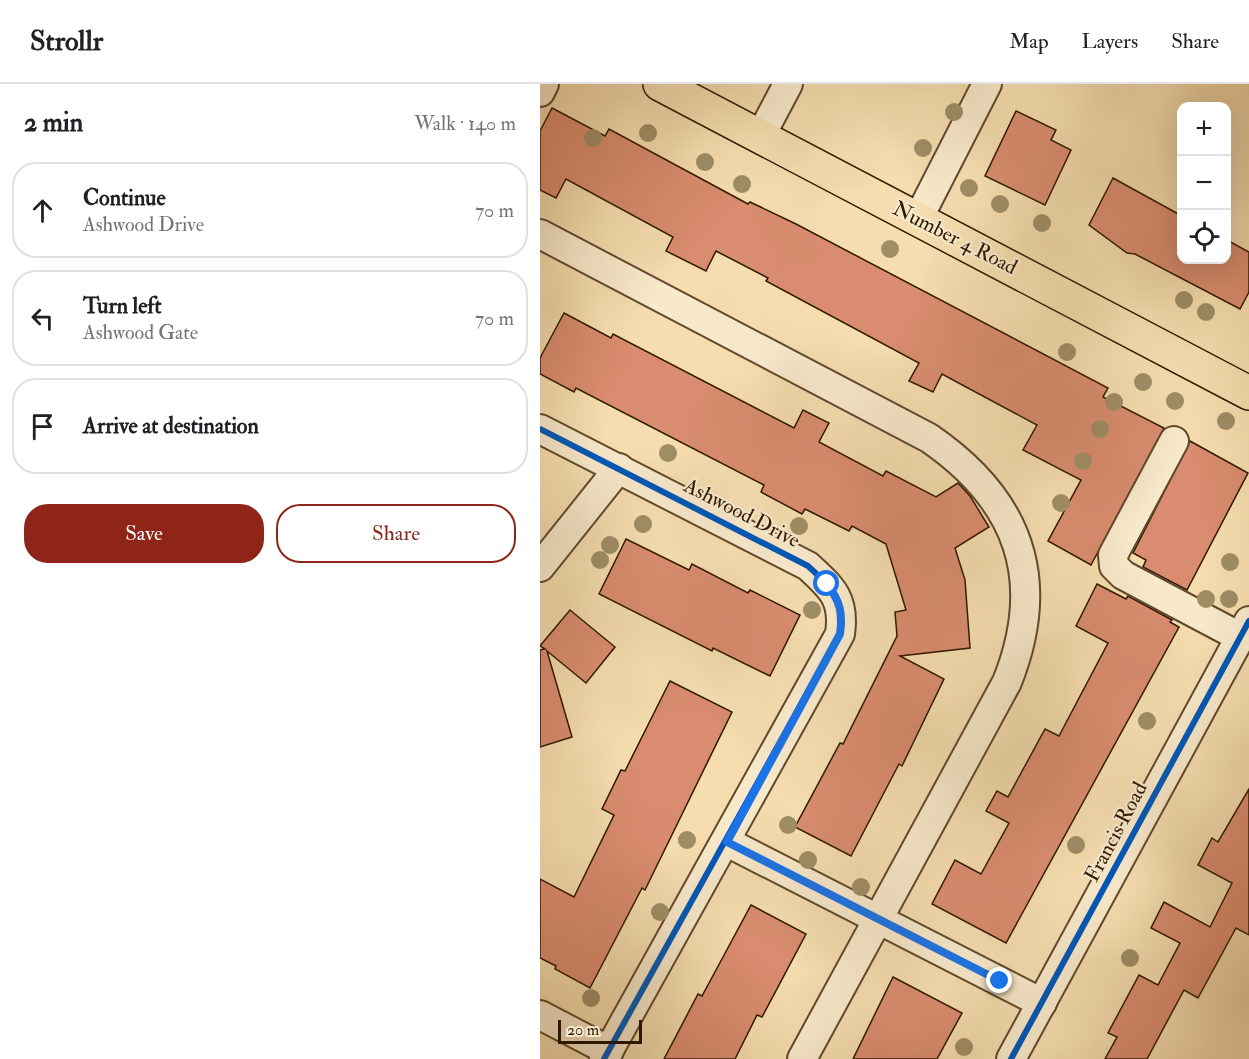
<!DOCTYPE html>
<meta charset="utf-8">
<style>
body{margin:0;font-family:"IM FELL Double Pica",serif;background:#f2f2f2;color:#202124}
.controls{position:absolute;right:18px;top:18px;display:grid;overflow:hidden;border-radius:12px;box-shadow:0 6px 24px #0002}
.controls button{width:54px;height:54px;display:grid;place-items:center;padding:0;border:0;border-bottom:2px solid #e0e0e0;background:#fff;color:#202124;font:30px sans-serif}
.scale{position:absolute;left:18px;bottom:15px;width:84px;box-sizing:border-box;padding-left:6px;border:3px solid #2e1800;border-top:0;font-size:16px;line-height:21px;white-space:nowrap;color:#2e1800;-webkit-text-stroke:4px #f8e9cb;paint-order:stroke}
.stop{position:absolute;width:18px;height:18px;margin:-14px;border:4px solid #1a73e8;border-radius:50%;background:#fff}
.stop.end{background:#1a73e8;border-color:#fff;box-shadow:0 2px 6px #0008}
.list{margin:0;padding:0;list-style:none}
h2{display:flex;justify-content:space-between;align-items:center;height:78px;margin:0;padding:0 24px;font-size:26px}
h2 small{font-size:20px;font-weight:400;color:#757577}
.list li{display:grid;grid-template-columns:39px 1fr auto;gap:18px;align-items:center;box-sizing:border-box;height:96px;margin:0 12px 12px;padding:0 12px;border:2px solid #e0e0e0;border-radius:24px}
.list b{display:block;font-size:22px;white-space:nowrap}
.list p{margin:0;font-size:20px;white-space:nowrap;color:#757577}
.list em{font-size:20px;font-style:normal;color:#757577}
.actions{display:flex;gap:12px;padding:18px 24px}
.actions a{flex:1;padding:14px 0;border:2px solid #8f2418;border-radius:24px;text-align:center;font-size:21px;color:#8f2418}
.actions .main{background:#8f2418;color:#fff}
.icon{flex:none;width:33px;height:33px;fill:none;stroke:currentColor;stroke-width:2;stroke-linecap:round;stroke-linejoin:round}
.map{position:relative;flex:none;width:709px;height:975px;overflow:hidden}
header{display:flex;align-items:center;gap:36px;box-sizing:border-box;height:84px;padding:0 30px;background:#fff;border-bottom:2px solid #e0e0e0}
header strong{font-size:28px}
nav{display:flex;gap:33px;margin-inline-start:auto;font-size:21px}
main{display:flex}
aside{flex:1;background:#fff}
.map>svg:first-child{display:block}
</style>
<header>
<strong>Strollr</strong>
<nav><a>Map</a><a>Layers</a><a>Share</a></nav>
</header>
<main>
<aside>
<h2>2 min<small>Walk · 140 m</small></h2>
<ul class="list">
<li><svg class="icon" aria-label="ahead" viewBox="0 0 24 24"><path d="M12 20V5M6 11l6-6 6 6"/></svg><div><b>Continue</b><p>Ashwood Drive</p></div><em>70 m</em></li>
<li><svg class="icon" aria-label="left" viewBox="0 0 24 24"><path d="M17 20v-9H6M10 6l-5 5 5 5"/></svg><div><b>Turn left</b><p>Ashwood Gate</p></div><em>70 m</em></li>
<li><svg class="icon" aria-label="arrive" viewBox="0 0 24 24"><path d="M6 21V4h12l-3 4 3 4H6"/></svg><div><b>Arrive at destination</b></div></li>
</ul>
<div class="actions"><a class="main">Save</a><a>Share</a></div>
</aside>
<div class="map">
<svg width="709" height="975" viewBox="0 0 709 975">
<rect width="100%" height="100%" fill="#f5ddaf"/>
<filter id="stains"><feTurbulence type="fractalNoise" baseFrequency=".00333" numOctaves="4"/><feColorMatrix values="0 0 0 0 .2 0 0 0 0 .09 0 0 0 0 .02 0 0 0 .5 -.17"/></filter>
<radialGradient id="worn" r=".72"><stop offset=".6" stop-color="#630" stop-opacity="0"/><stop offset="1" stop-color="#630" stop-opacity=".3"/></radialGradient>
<!-- building -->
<g fill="#d98c6f" stroke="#2e1800" stroke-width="1.5">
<path d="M12 24 65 52 69 45 208 120 210 118 256 140 568 304 563 313 624 344 551 481 508 457 541 396 483 366 497 341 402 290 393 308 369 297 379 279 226 197 228 194 176 167 166 187 126 167 133 153 26 95 16 114 0 106V47Z"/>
<path d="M476 27 516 46 511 56 531 66 505 121 445 92Z"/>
<path d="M573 94 642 132V176H687V156L709 168V208L700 225 595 170 587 169 549 141Z"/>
<path d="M24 229 71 254 73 250 254 344 263 326 289 339 279 358 343 392 346 387 396 413 418 399 430 412 449 443 415 464 425 496 430 564 360 572 404 595 362 682 359 680 311 772 255 743 300 659 303 660 357 552 355 528 366 526 346 460 312 442 309 447 265 425 262 430 221 408 224 401 36 304 34 308 0 290V274Z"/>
<path d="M650 357 708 389 647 506 603 483 606 476 593 469Z"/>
<path d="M86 455 149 486 152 480 208 509 210 506 260 531 230 592 173 564 172 567 59 510Z"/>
<path d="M557 500 586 515 588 512 632 536 630 538 639 543 466 859 392 820 415 776 441 790 469 739 446 727 457 707 468 713 505 645 519 652 568 559 536 542Z"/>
<path d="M30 526 75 563 46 599 7 567 32 653 0 663V566L5 565 0 562Z"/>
<path d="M130 597 192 628 105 806 102 804 50 904 15 885 16 882 0 874V795L34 813 74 731 62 725 81 686 85 687Z"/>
<path d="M709 705V851L696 844 658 914 644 906 607 975H565L577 953 568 949 599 891 618 901 640 859 611 844 624 818 670 843 692 799 658 781 672 754 678 758Z"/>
<path d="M211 821 266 850 222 933 217 931 195 975H124L158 910 162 912Z"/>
<path d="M353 893 422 929 397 975H313Z"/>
</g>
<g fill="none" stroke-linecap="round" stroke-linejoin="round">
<!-- minor casing -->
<g stroke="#60492c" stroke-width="32">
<g id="minor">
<path d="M0 8 4 0"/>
<path d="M220 53 248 0"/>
<path d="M378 135 447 0"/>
<path d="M0 150 389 354C479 416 508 495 467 598L262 975"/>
<path d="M0 345 268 482C292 504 305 515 300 550L64 975"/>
<path d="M634 357 573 471 574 482 583 491 700 553"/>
<path d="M0 483 79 384"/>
<path d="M187 758 502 919"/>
<path d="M0 931 69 967"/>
<path d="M471 975 709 537"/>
</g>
</g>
<!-- major casing -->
<g stroke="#2e1800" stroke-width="36">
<path id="major" d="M120 0 709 309"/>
</g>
<!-- minor -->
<use href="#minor" stroke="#f8e9cb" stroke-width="28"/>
<!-- major -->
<use href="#major" stroke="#f5ddaf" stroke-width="33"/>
<!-- cycleway casing -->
<g stroke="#f8e9cb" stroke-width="10">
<g id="cycleway">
<path d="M0 345 268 482C292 504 305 515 300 550L64 975"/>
<path d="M471 975 709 537"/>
</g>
</g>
<!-- cycleway -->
<use href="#cycleway" stroke="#0057b8" stroke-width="6"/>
</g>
<!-- trees -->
<g fill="#9f8d66">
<circle cx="414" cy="28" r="9"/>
<circle cx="108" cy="49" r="9"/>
<circle cx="53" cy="54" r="9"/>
<circle cx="383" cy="64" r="9"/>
<circle cx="165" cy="78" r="9"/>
<circle cx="202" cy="100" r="9"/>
<circle cx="429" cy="104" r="9"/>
<circle cx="460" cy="120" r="9"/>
<circle cx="502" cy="139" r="9"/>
<circle cx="350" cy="165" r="9"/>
<circle cx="644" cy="216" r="9"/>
<circle cx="666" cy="228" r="9"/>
<circle cx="527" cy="268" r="9"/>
<circle cx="603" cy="298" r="9"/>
<circle cx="635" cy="317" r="9"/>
<circle cx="574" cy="318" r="9"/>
<circle cx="686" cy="337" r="9"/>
<circle cx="560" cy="345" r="9"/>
<circle cx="128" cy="369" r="9"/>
<circle cx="543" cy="377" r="9"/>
<circle cx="521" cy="419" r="9"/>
<circle cx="103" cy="440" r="9"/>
<circle cx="259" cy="442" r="9"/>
<circle cx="70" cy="461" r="9"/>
<circle cx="60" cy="476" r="9"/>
<circle cx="690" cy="478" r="9"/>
<circle cx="666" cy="515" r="9"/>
<circle cx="689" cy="515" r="9"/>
<circle cx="272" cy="526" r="9"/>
<circle cx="607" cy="637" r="9"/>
<circle cx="248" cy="741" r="9"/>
<circle cx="147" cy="756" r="9"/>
<circle cx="536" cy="761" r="9"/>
<circle cx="268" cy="776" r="9"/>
<circle cx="321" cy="803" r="9"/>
<circle cx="120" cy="828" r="9"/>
<circle cx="590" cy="874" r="9"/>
<circle cx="51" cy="914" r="9"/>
<circle cx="424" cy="963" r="9"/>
</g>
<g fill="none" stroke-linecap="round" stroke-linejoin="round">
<!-- route -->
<path stroke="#1a73e8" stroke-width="8" d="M287 500C300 517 303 529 300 550L187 758 460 897"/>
</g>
<g text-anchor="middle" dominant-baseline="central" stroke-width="4.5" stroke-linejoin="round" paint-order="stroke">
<!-- street labels -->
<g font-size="21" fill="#2e1800" stroke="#f8e9cb">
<text transform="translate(415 154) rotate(27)">Number 4 Road</text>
<text transform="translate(202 429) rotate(27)">Ashwood Drive</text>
<text transform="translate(576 748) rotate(-62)">Francis Road</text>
</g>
</g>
<rect width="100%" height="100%" filter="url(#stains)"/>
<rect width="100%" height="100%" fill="url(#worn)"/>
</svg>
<div class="controls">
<button>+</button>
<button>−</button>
<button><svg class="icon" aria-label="locate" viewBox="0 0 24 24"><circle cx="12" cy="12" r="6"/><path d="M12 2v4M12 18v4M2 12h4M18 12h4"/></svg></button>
</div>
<div class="scale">20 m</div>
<div class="stop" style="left:287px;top:500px"></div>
<div class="stop end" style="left:460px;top:897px"></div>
</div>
</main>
